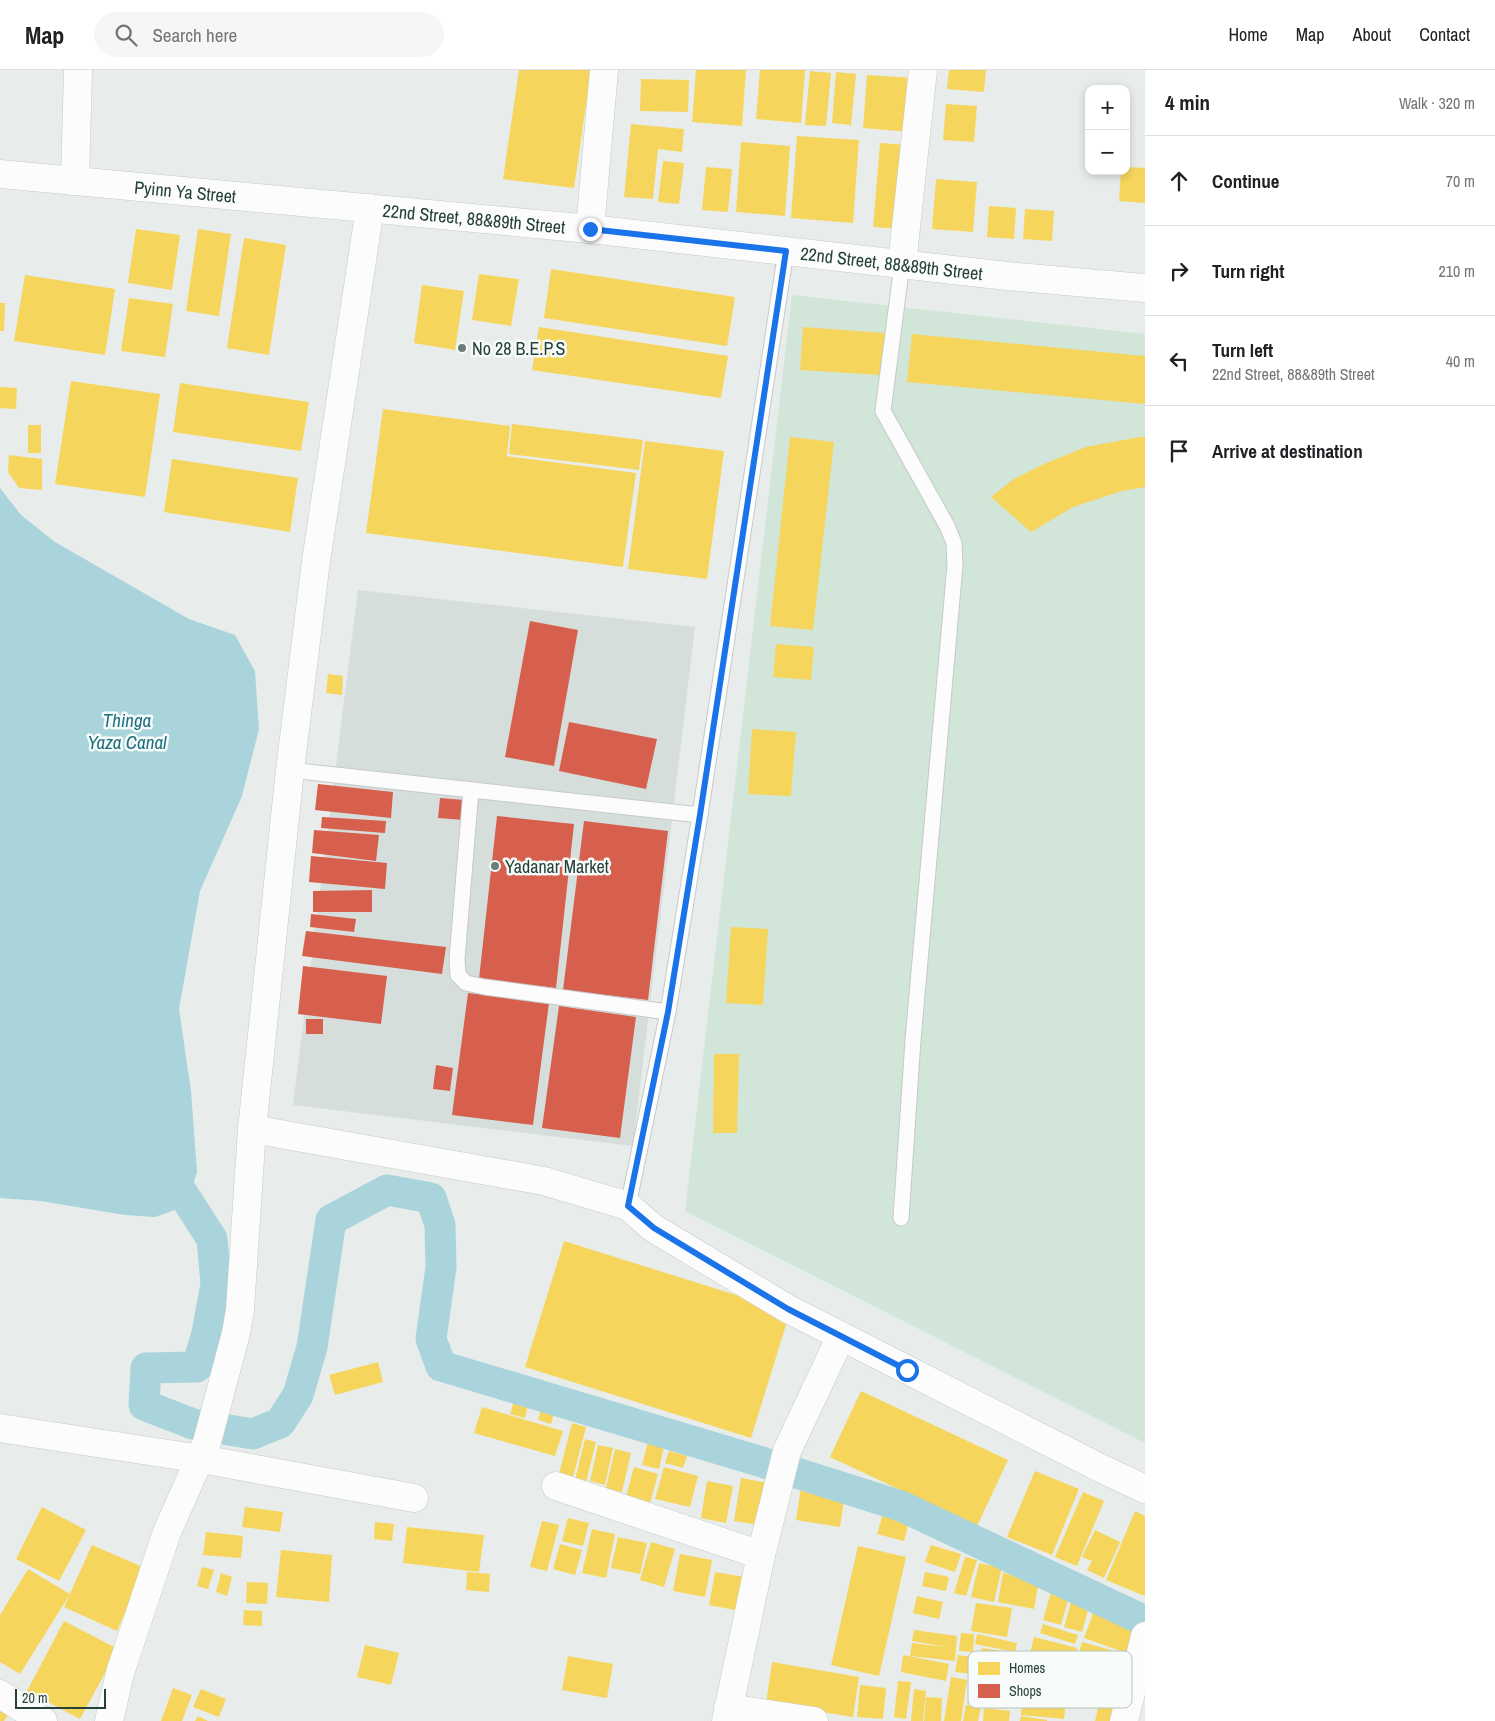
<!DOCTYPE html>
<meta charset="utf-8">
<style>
body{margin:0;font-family:"Archivo Narrow",sans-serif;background:#f6f6f6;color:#202124}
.controls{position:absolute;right:15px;top:15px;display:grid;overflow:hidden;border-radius:10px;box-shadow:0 2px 8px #0003}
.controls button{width:45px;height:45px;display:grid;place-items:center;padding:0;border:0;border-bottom:1px solid #e0e0e0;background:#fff;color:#202124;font:25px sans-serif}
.scale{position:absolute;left:15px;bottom:12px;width:91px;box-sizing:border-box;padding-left:5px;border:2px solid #24423a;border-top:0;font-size:14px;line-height:18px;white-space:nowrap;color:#24423a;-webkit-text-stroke:4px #f7fbf9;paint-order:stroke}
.stop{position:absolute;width:15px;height:15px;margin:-11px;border:4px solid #1a73e8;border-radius:50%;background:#fff}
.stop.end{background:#1a73e8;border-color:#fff;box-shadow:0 1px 5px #0008}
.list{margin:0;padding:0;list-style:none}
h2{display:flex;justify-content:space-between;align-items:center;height:65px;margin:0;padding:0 20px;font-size:21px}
h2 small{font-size:16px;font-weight:400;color:#757577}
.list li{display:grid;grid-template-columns:32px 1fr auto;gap:15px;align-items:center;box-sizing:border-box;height:90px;padding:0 20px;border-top:1px solid #e0e0e0}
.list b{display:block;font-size:19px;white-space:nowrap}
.list p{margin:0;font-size:16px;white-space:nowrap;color:#757577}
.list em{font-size:16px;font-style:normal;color:#757577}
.icon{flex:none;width:28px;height:28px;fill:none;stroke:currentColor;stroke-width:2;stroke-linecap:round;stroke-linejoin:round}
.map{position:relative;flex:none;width:1145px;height:1651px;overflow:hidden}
header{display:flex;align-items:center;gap:30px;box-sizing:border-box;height:70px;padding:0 25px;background:#fff;border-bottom:1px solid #e0e0e0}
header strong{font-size:24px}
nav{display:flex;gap:28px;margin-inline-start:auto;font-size:18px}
.search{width:350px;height:45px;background:#f6f6f6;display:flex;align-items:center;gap:12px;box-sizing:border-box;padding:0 18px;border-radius:28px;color:#757577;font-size:19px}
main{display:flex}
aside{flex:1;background:#fff}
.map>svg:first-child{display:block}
</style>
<header>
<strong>Map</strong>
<div class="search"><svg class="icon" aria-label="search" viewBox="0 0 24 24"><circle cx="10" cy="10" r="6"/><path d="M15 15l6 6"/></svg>Search here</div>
<nav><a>Home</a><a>Map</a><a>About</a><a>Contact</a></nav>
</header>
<main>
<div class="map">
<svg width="1145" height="1651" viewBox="0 0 1145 1651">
<rect width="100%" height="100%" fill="#e8edeb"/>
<!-- built -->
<path fill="#d6dedb" d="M358 520 695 557 633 1076 293 1035Z"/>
<!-- green -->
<path fill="#d1e6d8" d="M792 225 1145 264V1373L685 1141Z"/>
<!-- water -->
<path fill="#a9d4db" d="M0 418 21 445 55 472 189 549 235 565 255 601 259 659 242 726 200 821 179 939 191 1021 197 1102 186 1136 155 1147 125 1145 41 1131 0 1128Z"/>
<!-- homes -->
<g fill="#f6d55c">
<path d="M519 0H591L574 118 503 109Z"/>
<path d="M696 0H746L742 56 692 52Z"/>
<path d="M760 0H805L801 53 756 49Z"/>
<path d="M949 0H986L984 22 947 19Z"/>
<path d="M810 1 831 3 826 56 805 55Z"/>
<path d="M836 2 856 4 851 55 832 53Z"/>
<path d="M867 5 914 8 910 62 863 58Z"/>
<path d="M641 9 689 10 688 42 640 41Z"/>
<path d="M946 34 977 36 974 72 943 70Z"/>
<path d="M631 54 684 59 682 82 658 79 653 129 624 127Z"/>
<path d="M797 66 859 70 853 153 791 148Z"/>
<path d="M741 72 790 76 785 146 736 142Z"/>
<path d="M880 73 908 75 901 159 873 157Z"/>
<path d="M663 91 684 93 679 134 658 132Z"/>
<path d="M706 97 732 99 728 142 702 140Z"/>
<path d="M1126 97 1145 98V133L1119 131 1121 101H1126Z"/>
<path d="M936 109 977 112 973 162 932 159Z"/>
<path d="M989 136 1016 138 1014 169 987 167Z"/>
<path d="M1025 139 1054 141 1052 171 1023 169Z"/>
<path d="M136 159 180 165 172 220 128 213Z"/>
<path d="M198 159 231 164 219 246 186 241Z"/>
<path d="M244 168 286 175 269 285 227 278Z"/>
<path d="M551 199 735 227 727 276 544 248Z"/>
<path d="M479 204 519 209 511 256 472 250Z"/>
<path d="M25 205 115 219 105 285 14 271Z"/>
<path d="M422 215 464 221 455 280 414 273Z"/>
<path d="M129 228 173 234 165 287 121 281Z"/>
<path d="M0 233H5L4 261H0Z"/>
<path d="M539 257 728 286 721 328 532 300Z"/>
<path d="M803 257 885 263 881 305 800 300Z"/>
<path d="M912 264 1145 286V334L907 312Z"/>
<path d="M71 311 160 324 145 427 55 414Z"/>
<path d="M180 313 309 332 301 381 173 362Z"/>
<path d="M0 317 17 318 16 339 0 338Z"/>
<path d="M383 339 510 356 507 386 636 403 623 497 366 463Z"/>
<path d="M512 354 643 370 639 400 509 384Z"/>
<rect x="28" y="355" width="13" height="28"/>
<path d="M790 367 834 372 813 560 770 556Z"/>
<path d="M1140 367H1145V417L1122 421 1073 437 1031 462 991 427 1014 409 1044 394 1086 377Z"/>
<path d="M645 371 724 381 707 509 628 499Z"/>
<path d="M9 385 42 389V420L19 418 8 402Z"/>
<path d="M172 389 298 408 290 462 164 442Z"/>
<path d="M776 574 814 577 811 610 773 607Z"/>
<path d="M328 604 343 606 342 625 326 623Z"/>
<path d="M752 659 796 662 791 726 748 724Z"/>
<path d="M731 857 768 859 763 935 726 933Z"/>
<path d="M714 984H739L737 1063H713Z"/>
<path d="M564 1171 790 1242 751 1368 525 1297Z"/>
<path d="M378 1292 383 1312 335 1325 329 1305Z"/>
<path d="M861 1321 1008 1390 977 1456 830 1387Z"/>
<path d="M514 1331 528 1335 525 1348 510 1344Z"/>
<path d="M542 1336 555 1340 551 1354 538 1350Z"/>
<path d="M482 1337 563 1361 555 1386 474 1363Z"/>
<path d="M572 1353 586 1357 573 1407 559 1404Z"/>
<path d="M585 1369 596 1372 586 1412 575 1410Z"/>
<path d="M648 1372 664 1376 659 1399 642 1395Z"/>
<path d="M598 1375 613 1378 605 1415 590 1411Z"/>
<path d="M615 1379 631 1383 622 1422 606 1418Z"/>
<path d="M669 1381 687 1386 683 1398 665 1393Z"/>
<path d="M634 1397 658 1404 650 1433 626 1427Z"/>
<path d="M664 1397 698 1406 690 1437 655 1429Z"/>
<path d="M1035 1401 1079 1419 1052 1485 1007 1467Z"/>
<path d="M741 1408 773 1414 766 1456 734 1451Z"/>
<path d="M707 1411 733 1416 726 1453 701 1448Z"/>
<path d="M801 1417 845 1424 840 1457 796 1450Z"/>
<path d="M1083 1422 1104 1431 1077 1496 1055 1487Z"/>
<path d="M42 1437 86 1460 59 1511 16 1489Z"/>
<path d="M245 1437 283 1442 280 1462 242 1457Z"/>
<path d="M1135 1441 1145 1446V1526L1106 1510Z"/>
<path d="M883 1444 909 1452 904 1471 877 1464Z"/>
<path d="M568 1448 589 1453 583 1476 562 1471Z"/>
<path d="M542 1451 559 1455 547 1501 530 1497Z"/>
<path d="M375 1452 394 1454 392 1471 374 1469Z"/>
<path d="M407 1457 484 1465 479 1502 403 1493Z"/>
<path d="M592 1459 615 1464 606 1508 582 1503Z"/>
<path d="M1095 1460 1120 1472 1104 1508 1087 1500 1092 1491 1082 1487Z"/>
<path d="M206 1462 243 1466 241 1488 203 1485Z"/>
<path d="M618 1467 647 1473 640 1504 611 1498Z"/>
<path d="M651 1472 675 1479 664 1517 640 1510Z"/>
<path d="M560 1474 582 1480 575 1505 553 1499Z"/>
<path d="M92 1475 145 1498 117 1561 64 1537Z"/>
<path d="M931 1475 961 1484 955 1502 925 1492Z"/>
<path d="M858 1476 906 1487 879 1606 831 1595Z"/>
<path d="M281 1480 332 1485 329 1532 276 1527Z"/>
<path d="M680 1484 712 1490 705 1527 673 1521Z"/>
<path d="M965 1487 977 1490 966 1526 954 1523Z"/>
<path d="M979 1493 1002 1498 994 1532 971 1527Z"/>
<path d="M202 1497 214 1500 208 1519 197 1516Z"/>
<path d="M28 1499 70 1524 20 1604 0 1592V1545Z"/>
<path d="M467 1502 490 1504 489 1522 466 1520Z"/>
<path d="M715 1502 751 1508 745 1542 709 1535Z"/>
<path d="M925 1502 949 1507 946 1521 922 1516Z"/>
<path d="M221 1503 232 1507 227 1526 216 1522Z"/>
<path d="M1003 1503 1039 1510 1034 1539 998 1532Z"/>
<path d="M247 1512 268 1513 267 1534 246 1533Z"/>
<path d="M1051 1522 1069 1527 1061 1555 1043 1550Z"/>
<path d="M917 1526 943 1532 939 1549 913 1543Z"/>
<path d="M1071 1532 1089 1537 1082 1562 1064 1557Z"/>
<path d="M976 1533 1012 1538 1007 1567 971 1561Z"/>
<path d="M244 1540 262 1541V1556L243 1555Z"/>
<path d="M1093 1543 1142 1560 1132 1585 1084 1568Z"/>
<path d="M64 1551 118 1579 80 1649 27 1621Z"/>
<path d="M1043 1554 1078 1565 1075 1574 1040 1563Z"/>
<path d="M914 1560 957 1566 955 1591 910 1586 912 1573 946 1577 912 1571Z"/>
<path d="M961 1563 974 1564 973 1582 959 1581Z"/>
<path d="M977 1564 1017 1573 1015 1582 975 1574Z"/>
<path d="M1034 1567 1077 1578 1063 1631 1021 1620Z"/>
<path d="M1082 1572 1129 1585 1121 1611 1075 1597Z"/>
<path d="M365 1575 399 1583 391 1615 357 1607Z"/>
<path d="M982 1578 1015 1583 1014 1594 986 1590 1014 1595 1010 1612 975 1605Z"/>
<path d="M903 1585 949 1594 946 1611 901 1602Z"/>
<path d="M958 1585 975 1587 972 1604 955 1602Z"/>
<path d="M568 1586 613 1594 607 1628 562 1620Z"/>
<path d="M772 1592 859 1607 853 1647 766 1633Z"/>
<path d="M951 1607 967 1610 961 1651H944Z"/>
<path d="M898 1611 911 1612 906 1649 894 1647Z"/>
<path d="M972 1611 1009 1618 1007 1639 967 1633 969 1623 994 1626 970 1622Z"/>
<path d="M860 1615 886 1618 883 1649 857 1647Z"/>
<path d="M173 1618 192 1625 182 1651H161Z"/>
<path d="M201 1619 226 1629 219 1647 193 1637Z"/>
<path d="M914 1619 926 1621 923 1651H911Z"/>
<path d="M1101 1625 1122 1630 1117 1651H1095Z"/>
<path d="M926 1627 942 1628 941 1651H924Z"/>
<path d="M1022 1628 1066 1632 1064 1649 1021 1645Z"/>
<path d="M0 1631 12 1639 4 1651H0Z"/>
<path d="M966 1635 981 1637 978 1651H963Z"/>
<path d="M984 1638 1010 1641 1009 1651H983Z"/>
<path d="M198 1646 208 1651H195Z"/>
<path d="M1021 1646 1047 1650V1651H1020Z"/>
</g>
<!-- shops -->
<g fill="#d6604d">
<path d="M530 551 578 560 554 696 505 687Z"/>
<path d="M569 652 657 669 646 719 559 701Z"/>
<path d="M318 714 393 722 391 748 315 740Z"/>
<path d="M440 728 464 730 463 750 438 748Z"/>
<path d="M497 746 574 754 556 918 479 909Z"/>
<path d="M322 747 386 751 385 763 321 758Z"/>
<path d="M584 751 668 761 648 930 563 920Z"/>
<path d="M314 760 379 765 376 791 312 783Z"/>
<path d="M311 786 387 793 385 819 309 812Z"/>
<path d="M372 820V842H313V821Z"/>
<path d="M311 844 356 849 354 862 310 857Z"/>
<path d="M306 861 446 877 442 904 302 886Z"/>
<path d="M303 896 387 906 381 954 298 944Z"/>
<path d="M468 923 549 933 533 1055 452 1045Z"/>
<path d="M559 936 636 947 620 1068 542 1058Z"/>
<rect x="306" y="949" width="17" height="15"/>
<path d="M436 995 453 998 450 1021 433 1019Z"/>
</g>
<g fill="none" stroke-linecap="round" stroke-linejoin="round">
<!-- canal -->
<path stroke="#a9d4db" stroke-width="31" d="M165 1096 212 1169 216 1214 207 1263 197 1297 146 1298 144 1335 193 1354 253 1364 280 1353 298 1325 312 1277 331 1150 387 1120 431 1128 440 1155 441 1197 431 1269 441 1296 762 1392 901 1436 1145 1551"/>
<!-- lane casing -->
<g stroke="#c5cac8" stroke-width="17">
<g id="lane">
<path d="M290 700 700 745"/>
<path d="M471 720 457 889 458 905 466 913 485 917 668 942"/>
<path d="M628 1136 668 942 700 745 786 181"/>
<path d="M901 1148 913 970 955 495 954 473 947 456 883 341 902 194"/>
</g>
</g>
<!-- street casing -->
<g stroke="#c5cac8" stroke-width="29">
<g id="street">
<path d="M75 111 78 0"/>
<path d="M590 159 604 0"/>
<path d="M902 194 923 0"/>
<path d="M252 1059 544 1111 628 1136 653 1158 788 1239 1104 1400 1145 1419"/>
<path d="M0 1358 201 1389 414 1428"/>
<path d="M556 1416 761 1485"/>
<path d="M0 1624 43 1651"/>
<path d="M728 1638 814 1651"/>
<path d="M109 1651 120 1603 167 1462 207 1372 236 1263 240 1240 252 1059 290 700 316 491 370 138"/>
<path d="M726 1651 761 1485 787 1381 841 1266"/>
<path d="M1124 1651 1145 1566"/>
</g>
</g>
<!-- secondary casing -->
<g stroke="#c3cbc8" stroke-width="29">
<g id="secondary">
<path id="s1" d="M0 104 590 159 1007 206 1145 218"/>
</g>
</g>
<!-- lane -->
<use href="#lane" stroke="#fcfcfc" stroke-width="15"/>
<!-- street -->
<use href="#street" stroke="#fcfcfc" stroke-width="28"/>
<!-- secondary -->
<use href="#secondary" stroke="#fcfcfc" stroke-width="28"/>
</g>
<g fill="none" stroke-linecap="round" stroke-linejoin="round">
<!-- route -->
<path stroke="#1a73e8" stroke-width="6" d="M590 159 786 181 700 745 668 942 628 1136 654 1158 788 1239 907 1300"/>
</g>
<!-- markers -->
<g fill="#697e78" stroke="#f7fbf9" stroke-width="2">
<circle cx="462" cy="278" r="5"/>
<circle cx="495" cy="796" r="5"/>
</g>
<g text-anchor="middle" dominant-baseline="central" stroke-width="5" stroke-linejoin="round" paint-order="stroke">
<!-- street labels -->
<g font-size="18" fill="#24423a" stroke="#f7fbf9">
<text stroke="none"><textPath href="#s1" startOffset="186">Pyinn Ya Street</textPath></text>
<text stroke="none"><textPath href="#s1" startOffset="476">22nd Street, 88&amp;89th Street</textPath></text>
<text stroke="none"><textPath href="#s1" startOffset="896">22nd Street, 88&amp;89th Street</textPath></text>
</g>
<!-- poi labels -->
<g font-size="18" fill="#24423a" stroke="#f7fbf9" text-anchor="start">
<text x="472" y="278">No 28 B.E.P.S</text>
<text x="505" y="796">Yadanar Market</text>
</g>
<!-- water labels -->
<g font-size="19" font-style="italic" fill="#1c6f80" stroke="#f7fbf9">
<text x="127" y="650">Thinga<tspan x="127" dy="22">Yaza Canal</tspan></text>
</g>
</g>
<!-- legend -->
<rect x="968" y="1581" width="164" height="57" rx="8" fill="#f7fbf9" stroke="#b8c4c0" stroke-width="1"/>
<rect x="978" y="1592" width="22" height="13" fill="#f6d55c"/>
<rect x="978" y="1614" width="22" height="14" fill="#d6604d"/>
<g font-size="14" fill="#24423a">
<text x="1009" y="1603">Homes</text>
<text x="1009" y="1626">Shops</text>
</g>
</svg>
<div class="controls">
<button>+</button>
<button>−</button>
</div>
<div class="scale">20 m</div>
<div class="stop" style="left:907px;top:1300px"></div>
<div class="stop end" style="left:590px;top:159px"></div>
</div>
<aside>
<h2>4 min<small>Walk · 320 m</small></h2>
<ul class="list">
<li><svg class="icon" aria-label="ahead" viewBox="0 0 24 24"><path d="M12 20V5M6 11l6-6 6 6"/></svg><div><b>Continue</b></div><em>70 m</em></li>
<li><svg class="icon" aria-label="right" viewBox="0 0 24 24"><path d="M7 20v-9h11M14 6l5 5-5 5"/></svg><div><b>Turn right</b></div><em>210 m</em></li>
<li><svg class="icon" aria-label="left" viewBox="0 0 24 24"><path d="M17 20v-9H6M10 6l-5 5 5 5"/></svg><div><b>Turn left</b><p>22nd Street, 88&amp;89th Street</p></div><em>40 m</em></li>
<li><svg class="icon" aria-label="arrive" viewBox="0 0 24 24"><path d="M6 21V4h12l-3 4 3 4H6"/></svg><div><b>Arrive at destination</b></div></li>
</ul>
</aside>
</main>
